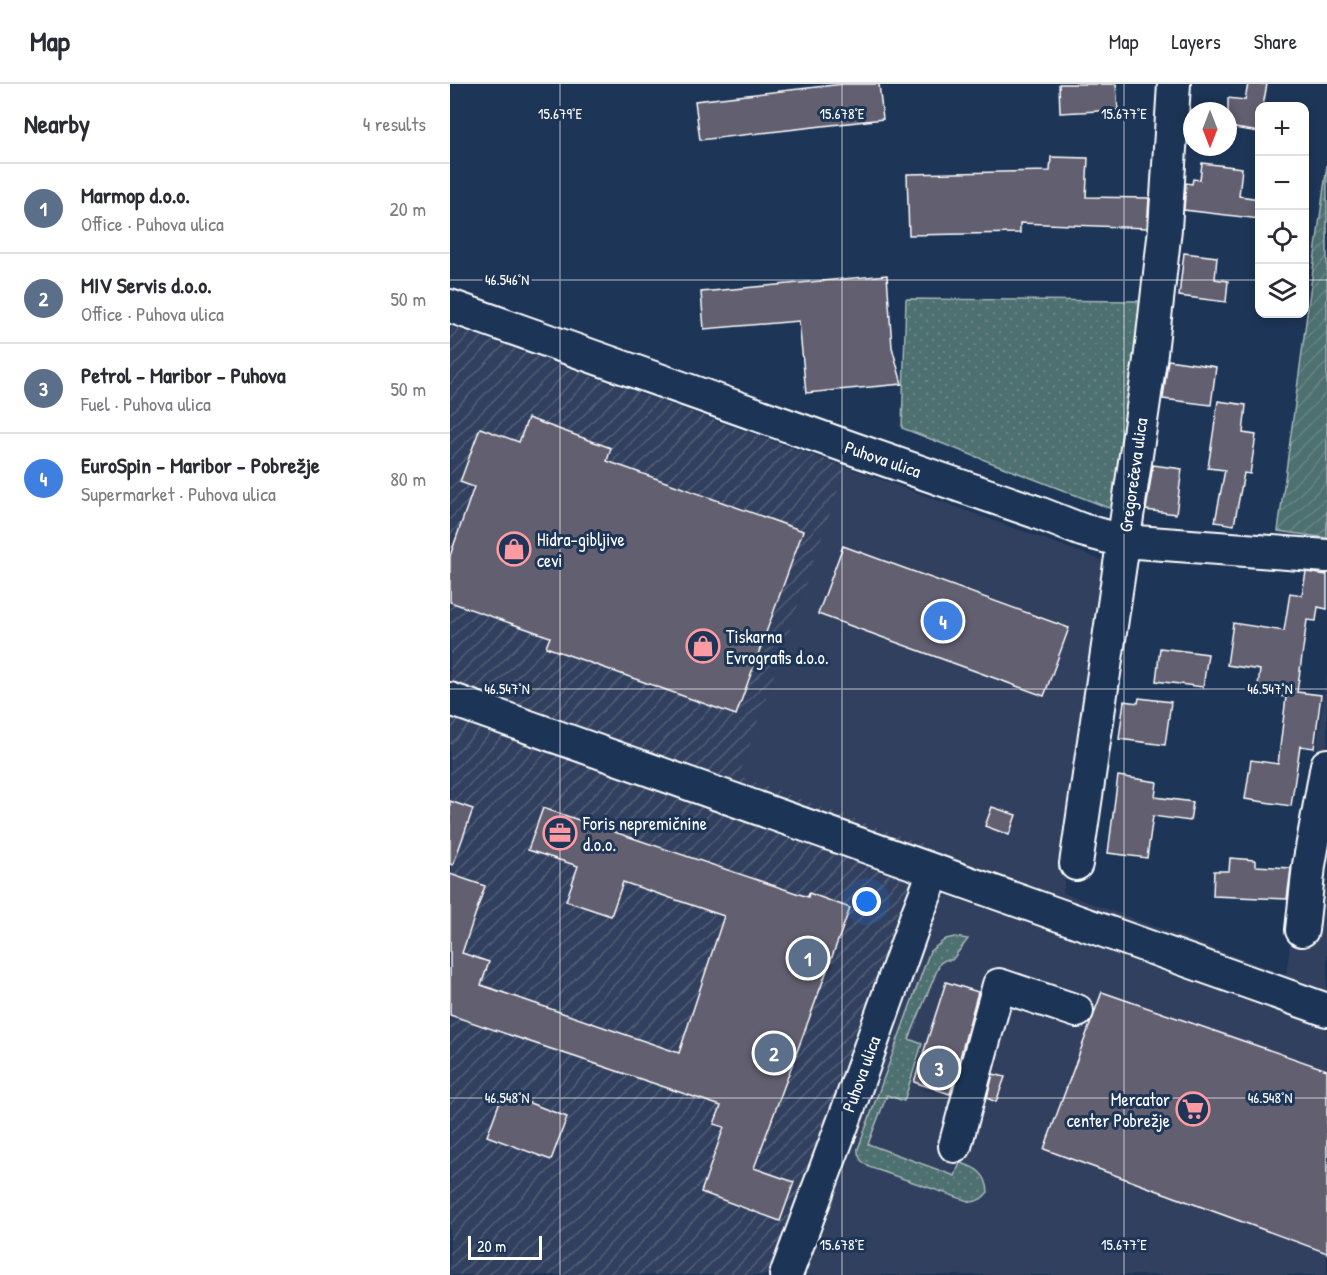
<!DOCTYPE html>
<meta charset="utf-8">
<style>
body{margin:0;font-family:"Patrick Hand",sans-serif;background:#f7f7f7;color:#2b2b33}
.controls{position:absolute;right:18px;top:18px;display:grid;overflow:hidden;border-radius:12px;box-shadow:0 3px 9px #0003}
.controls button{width:54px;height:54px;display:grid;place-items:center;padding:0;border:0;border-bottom:2px solid #e1e1e2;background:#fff;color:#2b2b33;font:30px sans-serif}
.compass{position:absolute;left:733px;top:18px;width:54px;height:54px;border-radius:50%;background:#fff;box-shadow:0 3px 9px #0003;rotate:180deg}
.scale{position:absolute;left:18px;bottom:15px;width:74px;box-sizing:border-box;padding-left:6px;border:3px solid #fff;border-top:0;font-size:16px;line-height:21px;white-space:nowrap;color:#fff;-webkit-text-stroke:4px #1d3557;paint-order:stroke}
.you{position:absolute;left:417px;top:818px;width:21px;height:21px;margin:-15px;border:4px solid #fff;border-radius:50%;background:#1a73e8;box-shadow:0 0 0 9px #1a73e833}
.badge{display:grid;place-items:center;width:39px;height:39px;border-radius:50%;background:#7c3aed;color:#fff;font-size:20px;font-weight:700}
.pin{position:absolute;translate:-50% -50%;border:3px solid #fff;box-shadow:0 2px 6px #0006}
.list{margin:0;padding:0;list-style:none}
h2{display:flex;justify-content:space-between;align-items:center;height:78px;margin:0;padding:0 24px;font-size:26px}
h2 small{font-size:20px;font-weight:400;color:#7c7c81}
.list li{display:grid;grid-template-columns:39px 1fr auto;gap:18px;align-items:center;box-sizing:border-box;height:90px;padding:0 24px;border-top:2px solid #e1e1e2}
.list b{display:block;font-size:22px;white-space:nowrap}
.list p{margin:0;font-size:20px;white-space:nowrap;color:#7c7c81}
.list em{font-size:20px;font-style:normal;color:#7c7c81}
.icon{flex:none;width:33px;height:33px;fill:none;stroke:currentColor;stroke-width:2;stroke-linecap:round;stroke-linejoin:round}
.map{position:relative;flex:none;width:877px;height:1191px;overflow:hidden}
header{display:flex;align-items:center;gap:36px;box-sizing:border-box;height:84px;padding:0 30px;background:#fff;border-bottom:2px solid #e1e1e2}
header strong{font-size:28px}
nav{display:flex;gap:33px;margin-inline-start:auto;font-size:21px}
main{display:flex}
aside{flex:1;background:#fff}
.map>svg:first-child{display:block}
</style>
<header>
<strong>Map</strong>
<nav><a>Map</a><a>Layers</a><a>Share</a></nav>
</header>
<main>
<aside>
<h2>Nearby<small>4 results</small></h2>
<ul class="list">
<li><span class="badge" style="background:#5c6f8a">1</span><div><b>Marmop d.o.o.</b><p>Office · Puhova ulica</p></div><em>20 m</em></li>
<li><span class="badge" style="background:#5c6f8a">2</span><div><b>MIV Servis d.o.o.</b><p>Office · Puhova ulica</p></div><em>50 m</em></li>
<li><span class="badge" style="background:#5c6f8a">3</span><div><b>Petrol - Maribor - Puhova</b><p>Fuel · Puhova ulica</p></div><em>50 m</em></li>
<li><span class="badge" style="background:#3f7fe0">4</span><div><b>EuroSpin - Maribor - Pobrežje</b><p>Supermarket · Puhova ulica</p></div><em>80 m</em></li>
</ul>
</aside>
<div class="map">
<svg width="877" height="1191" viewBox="0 0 877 1191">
<defs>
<pattern id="industrial-furrows" width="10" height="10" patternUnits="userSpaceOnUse" patternTransform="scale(1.5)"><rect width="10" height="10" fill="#32415e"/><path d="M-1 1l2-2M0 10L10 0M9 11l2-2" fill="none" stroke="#515e76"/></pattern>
<pattern id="grass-dots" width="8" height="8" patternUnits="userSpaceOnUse" patternTransform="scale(1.5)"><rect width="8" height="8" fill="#4e6f6f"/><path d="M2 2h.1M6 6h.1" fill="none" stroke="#698585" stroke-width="1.8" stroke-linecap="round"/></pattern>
<pattern id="garden-furrows" width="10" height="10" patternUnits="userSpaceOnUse" patternTransform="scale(1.5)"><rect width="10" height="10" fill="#4e6f6f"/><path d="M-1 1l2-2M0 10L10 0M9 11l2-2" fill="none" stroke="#698585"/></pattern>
</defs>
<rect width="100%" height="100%" fill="#1d3557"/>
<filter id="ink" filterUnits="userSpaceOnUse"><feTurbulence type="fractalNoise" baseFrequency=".0167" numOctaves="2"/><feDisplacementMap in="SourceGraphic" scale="12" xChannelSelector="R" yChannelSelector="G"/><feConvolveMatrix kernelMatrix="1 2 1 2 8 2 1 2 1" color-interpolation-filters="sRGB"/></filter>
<g filter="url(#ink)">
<!-- built -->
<path fill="#32415e" d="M396 383 657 478 613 809 836 891 877 588V1191H326L478 762 289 692Z"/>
<!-- industrial -->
<path fill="url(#industrial-furrows)" d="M0 242 396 383 289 692 478 762 326 1191H0Z"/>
<!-- grass -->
<g fill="url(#grass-dots)" stroke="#a6b7b7" stroke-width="1.5">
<path d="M456 215 691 217 664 426 452 344Z"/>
<path d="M505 853 518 855 502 876H495L490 879 459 955 472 960 454 1017 437 1011 418 1060 505 1092 510 1079C526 1083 537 1090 538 1108 533 1114 529 1117 521 1118L419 1083C412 1078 407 1073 408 1065L480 867 496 855Z"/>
</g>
<!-- garden -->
<path fill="url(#garden-furrows)" stroke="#a6b7b7" stroke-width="1.5" d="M877 81V454L828 447Z"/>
<!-- building -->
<g fill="#625e6f" stroke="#fff" stroke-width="1.5">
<path d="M393 0H429L433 35 250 56 245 17Z"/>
<path d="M609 0H666L668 26 610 29Z"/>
<path d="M798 0H817L813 22H810V48L778 43V14L795 16Z"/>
<path d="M601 73 638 74 636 113 699 114 697 144 570 139V149L459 151 457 90 600 87Z"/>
<path d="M752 79 792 84 789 112 810 115V135L734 126 736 99 742 100 743 95 750 96Z"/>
<path d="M734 169 767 173 765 195 778 197 776 218 729 212Z"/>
<path d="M437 191 442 263 452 300 356 309 349 237 254 245 251 208Z"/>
<path d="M718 276 766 283 761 321 713 315Z"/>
<path d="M768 317 796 321 793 349 806 351 800 390 794 389 784 441 765 438 775 386 758 384Z"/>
<path d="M78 334 161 364 157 377 353 447 286 631 96 563 100 553 0 518V472L24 403 10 398 30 344 69 358Z"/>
<path d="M703 381 732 385 726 430 696 426Z"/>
<path d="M393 462 619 544 594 612 368 530Z"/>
<path d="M856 488 877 491V525L868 523 866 537 857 536 847 608 871 611 864 664 850 662 841 722 795 715 801 676 828 680 836 613 807 609 810 586 777 581 783 539 834 547 840 509 852 511Z"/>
<path d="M710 564 758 570 753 603 706 597Z"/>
<path d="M689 614 721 618 715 661 669 655 674 617 688 619Z"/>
<path d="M668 692 707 698 705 713 743 718 740 737 703 732 697 774 658 769Z"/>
<path d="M0 717 23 725 3 781 0 780Z"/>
<path d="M542 723 566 731 559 751 535 742Z"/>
<path d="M93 724 358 813 359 809 400 824 304 1084 344 1098 330 1137 251 1108 274 1043 264 1040 271 1022 0 931V790L35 802 12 869 39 878 31 901 229 969 274 832 173 798 161 832 116 817 128 782 78 766Z"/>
<path d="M780 774 805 776V782L841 784 837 815 763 812 764 787H779Z"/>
<path d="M496 898 528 908 500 1010 464 998Z"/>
<path d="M652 908 877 986V1169L594 1065Z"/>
<path d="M543 990 555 993 546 1018 537 1014Z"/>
<path d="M53 1009 117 1033 101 1076 37 1052Z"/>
</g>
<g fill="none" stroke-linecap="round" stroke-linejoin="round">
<!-- minor casing -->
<g stroke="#fff" stroke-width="36">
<g id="minor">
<path d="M0 222 407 366 586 428 632 446 673 457 877 472"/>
<path d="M0 615 877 926"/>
<path d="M626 780 701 269 715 145 724 0"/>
<path d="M852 846 859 781 877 681"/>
<path d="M505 1062 549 901 627 927"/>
<path d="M336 1191 399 1023 466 834 484 788"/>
</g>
</g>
<!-- minor -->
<use href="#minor" stroke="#1d3557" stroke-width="32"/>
</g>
</g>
<!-- ticks -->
<path fill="none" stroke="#fff" stroke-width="1.5" stroke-opacity="0.45" d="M110 0V1191M392 0V1191M674 0V1191M0 196H810M854 196H877M0 605H877M0 1014H877"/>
<!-- icons -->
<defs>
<g id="shop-ring" transform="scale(1.725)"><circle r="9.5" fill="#1d3557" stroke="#ff9aa2" stroke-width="1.5"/><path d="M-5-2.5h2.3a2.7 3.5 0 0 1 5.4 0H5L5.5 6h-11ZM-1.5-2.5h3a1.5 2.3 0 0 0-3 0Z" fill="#ff9aa2"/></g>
<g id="office-ring" transform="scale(1.725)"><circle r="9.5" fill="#1d3557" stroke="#ff9aa2" stroke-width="1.5"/><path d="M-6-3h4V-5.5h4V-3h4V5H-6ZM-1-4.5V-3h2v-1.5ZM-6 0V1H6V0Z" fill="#ff9aa2"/></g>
<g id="supermarket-ring" transform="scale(1.725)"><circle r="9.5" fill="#1d3557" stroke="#ff9aa2" stroke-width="1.5"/><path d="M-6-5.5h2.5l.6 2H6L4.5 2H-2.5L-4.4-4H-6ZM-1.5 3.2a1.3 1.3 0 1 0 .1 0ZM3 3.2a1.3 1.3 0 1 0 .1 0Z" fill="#ff9aa2"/></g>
</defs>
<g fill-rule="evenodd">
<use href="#shop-ring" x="64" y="465"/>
<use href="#shop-ring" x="253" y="562"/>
<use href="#office-ring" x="110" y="749"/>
<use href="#supermarket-ring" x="743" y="1025"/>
</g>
<g text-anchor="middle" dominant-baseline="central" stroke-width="6" stroke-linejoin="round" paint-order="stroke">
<!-- street labels -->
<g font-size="18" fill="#fff" stroke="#1d3557">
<text transform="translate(433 375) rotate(19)">Puhova ulica</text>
<text transform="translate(683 391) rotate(-82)">Gregorečeva ulica</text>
<text transform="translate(411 990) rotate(-70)">Puhova ulica</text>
</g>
<!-- poi labels -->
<g font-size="18" fill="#fff" stroke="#1d3557" text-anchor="start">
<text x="87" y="455">Hidra-gibljive<tspan x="87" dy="21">cevi</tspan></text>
<text x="276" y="552">Tiskarna<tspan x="276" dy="21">Evrografis d.o.o.</tspan></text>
<text x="133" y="739">Foris nepremičnine<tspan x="133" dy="21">d.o.o.</tspan></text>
<text x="720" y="1015" text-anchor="end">Mercator<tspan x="720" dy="21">center Pobrežje</tspan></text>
</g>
</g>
<g font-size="15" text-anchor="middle" fill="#fff" stroke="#1d3557" stroke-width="6" stroke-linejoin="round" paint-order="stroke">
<text x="110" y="35">15.679°E</text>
<text x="392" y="35">15.678°E</text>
<text x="674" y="35">15.677°E</text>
<text x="57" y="201">46.546°N</text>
<text x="820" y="610">46.547°N</text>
<text x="57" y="610">46.547°N</text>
<text x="820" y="1019">46.548°N</text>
<text x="57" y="1019">46.548°N</text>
<text x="392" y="1166">15.678°E</text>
<text x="674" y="1166">15.677°E</text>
</g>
</svg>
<div class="controls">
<button>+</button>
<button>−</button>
<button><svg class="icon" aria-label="locate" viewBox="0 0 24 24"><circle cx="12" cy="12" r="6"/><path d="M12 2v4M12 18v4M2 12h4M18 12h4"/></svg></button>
<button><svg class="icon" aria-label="layers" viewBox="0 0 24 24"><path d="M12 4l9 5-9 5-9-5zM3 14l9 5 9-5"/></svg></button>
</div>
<svg class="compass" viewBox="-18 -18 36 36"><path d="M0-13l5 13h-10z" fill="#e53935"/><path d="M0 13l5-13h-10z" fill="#7c7c81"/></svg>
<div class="scale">20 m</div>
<div class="you"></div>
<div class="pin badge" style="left:358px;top:874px;background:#5c6f8a">1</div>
<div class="pin badge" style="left:324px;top:969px;background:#5c6f8a">2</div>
<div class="pin badge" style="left:489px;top:984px;background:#5c6f8a">3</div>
<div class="pin badge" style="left:493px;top:537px;background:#3f7fe0">4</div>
</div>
</main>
